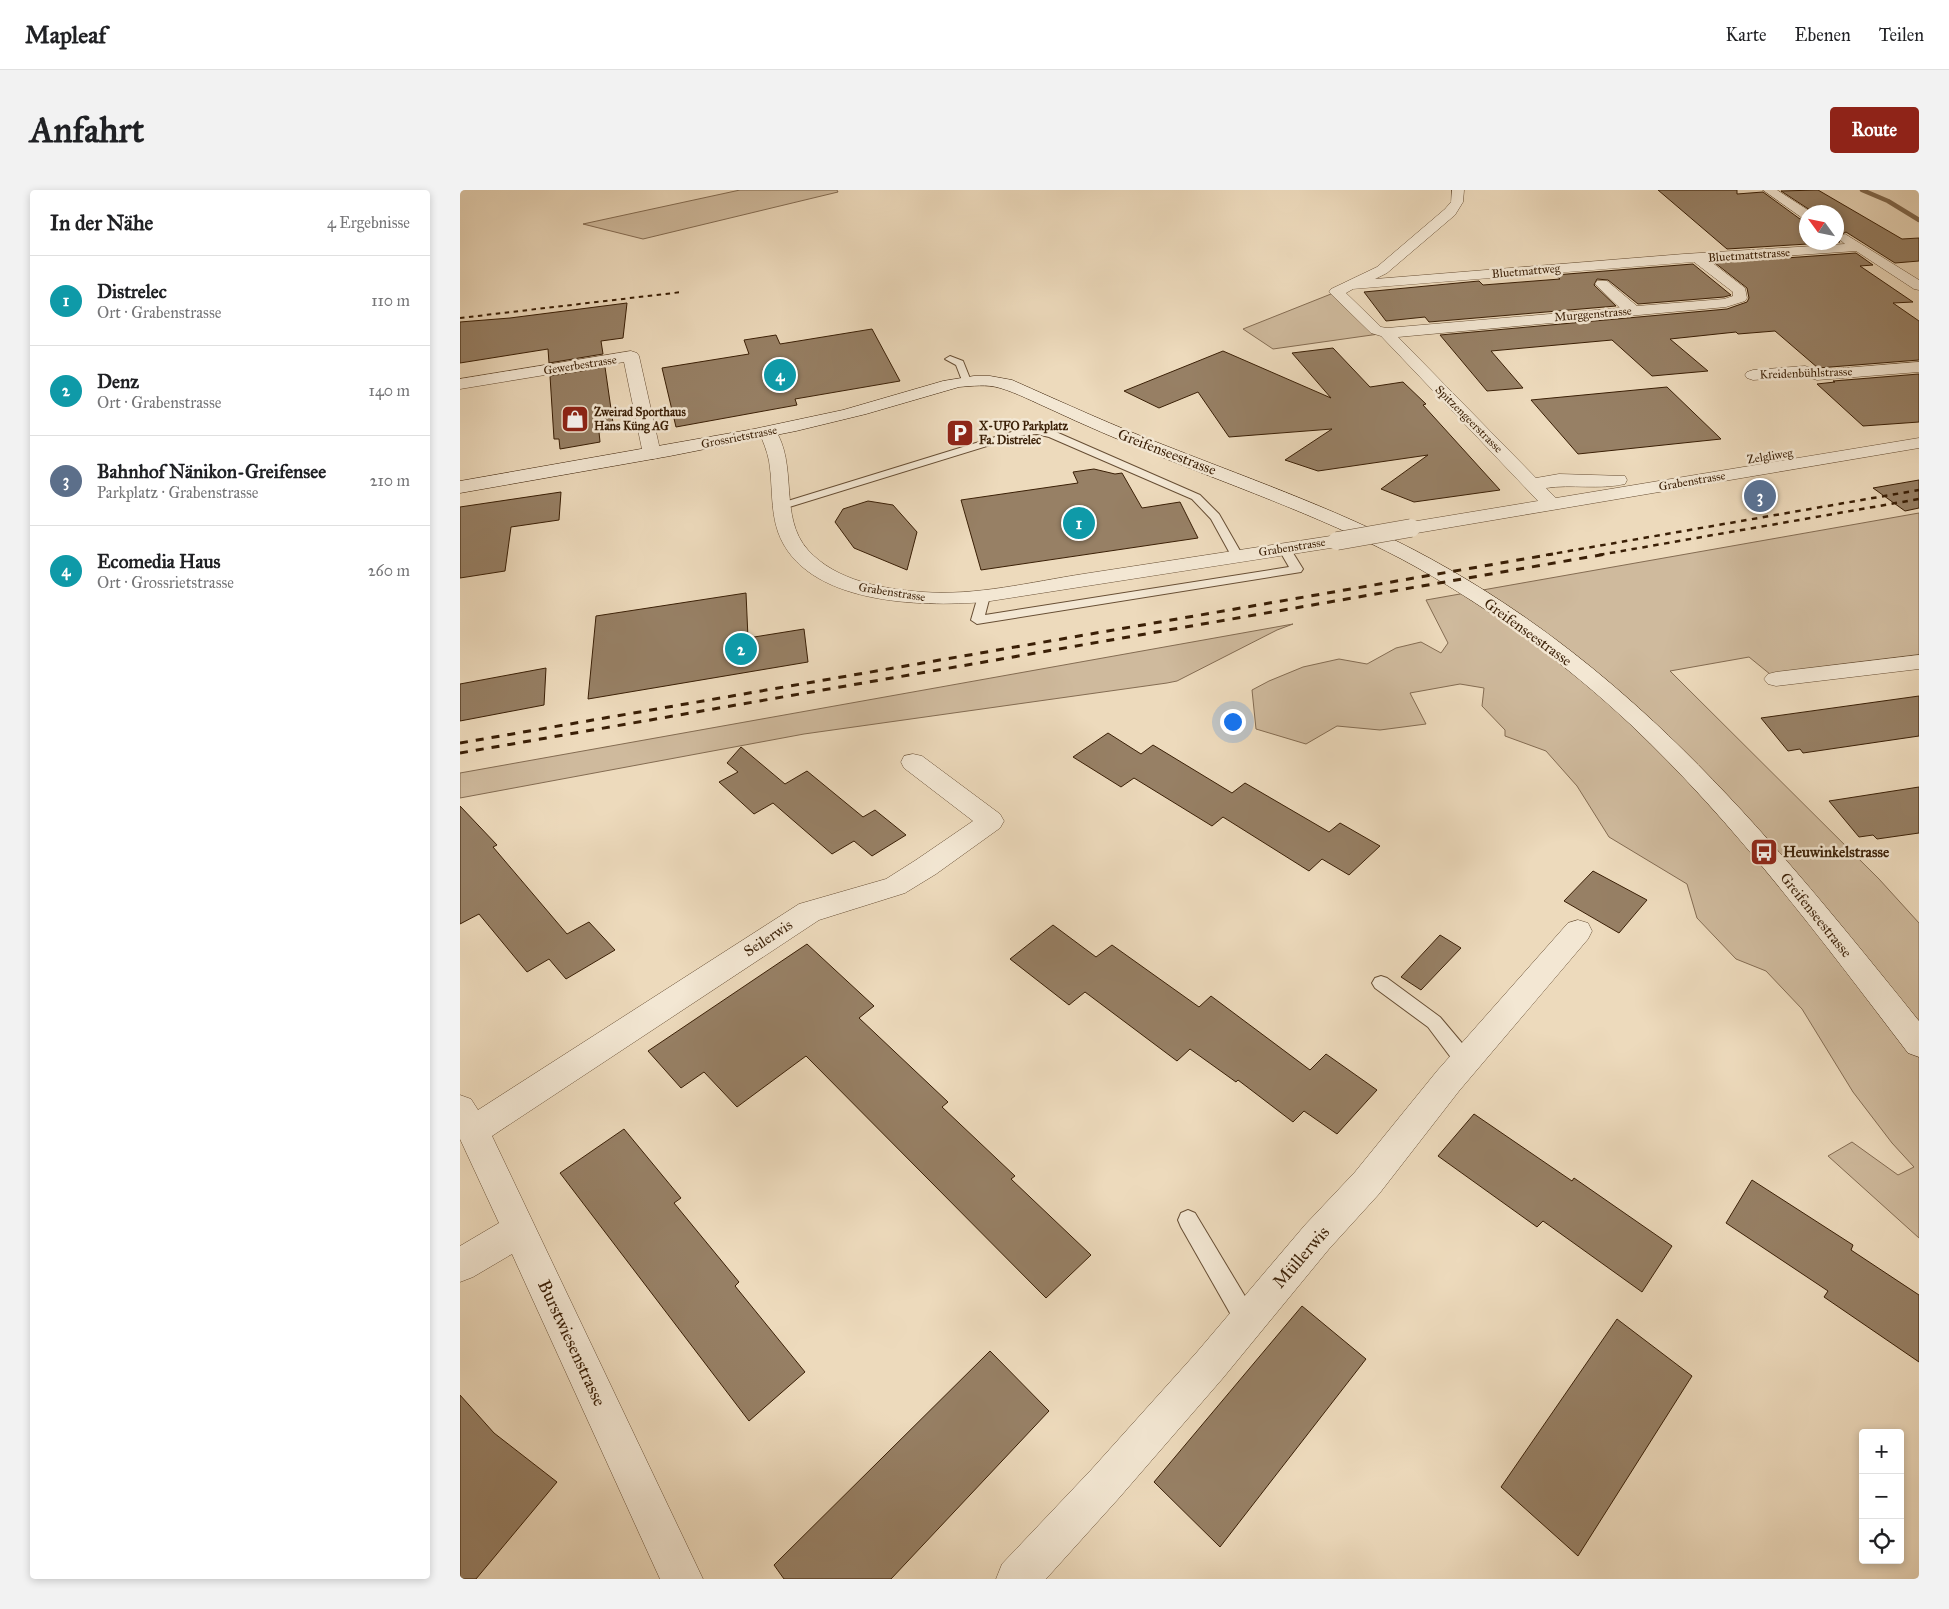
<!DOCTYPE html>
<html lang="de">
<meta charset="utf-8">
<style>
body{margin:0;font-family:"IM FELL Great Primer",serif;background:#f2f2f2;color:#202124}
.controls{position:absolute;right:15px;bottom:15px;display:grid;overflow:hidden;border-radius:5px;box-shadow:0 2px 8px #0003}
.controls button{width:45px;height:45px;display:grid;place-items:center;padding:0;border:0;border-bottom:1px solid #e0e0e0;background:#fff;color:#202124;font:25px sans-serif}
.compass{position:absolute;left:1339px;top:15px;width:45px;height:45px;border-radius:50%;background:#fff;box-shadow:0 2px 8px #0003;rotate:303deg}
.you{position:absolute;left:772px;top:531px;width:18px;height:18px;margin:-12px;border:4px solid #fff;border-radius:50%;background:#1a73e8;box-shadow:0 0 0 8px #1a73e833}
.badge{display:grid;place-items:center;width:32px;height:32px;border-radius:50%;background:#8f2418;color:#fff;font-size:16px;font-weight:700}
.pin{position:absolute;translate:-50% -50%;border:2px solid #fff;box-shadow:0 1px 5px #0006}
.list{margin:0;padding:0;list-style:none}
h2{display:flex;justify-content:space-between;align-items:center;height:65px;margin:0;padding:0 20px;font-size:21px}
h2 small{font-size:16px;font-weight:400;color:#757577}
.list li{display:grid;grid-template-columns:32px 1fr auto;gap:15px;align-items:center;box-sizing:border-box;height:90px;padding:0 20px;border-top:1px solid #e0e0e0}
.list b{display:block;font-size:19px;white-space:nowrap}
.list p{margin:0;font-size:16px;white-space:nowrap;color:#757577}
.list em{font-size:16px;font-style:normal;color:#757577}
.icon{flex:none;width:28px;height:28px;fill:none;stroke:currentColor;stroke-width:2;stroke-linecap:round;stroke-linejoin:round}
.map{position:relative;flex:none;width:1459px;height:1389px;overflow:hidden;border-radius:5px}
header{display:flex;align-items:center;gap:30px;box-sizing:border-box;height:70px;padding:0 25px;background:#fff;border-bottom:1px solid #e0e0e0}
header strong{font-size:24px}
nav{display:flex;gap:28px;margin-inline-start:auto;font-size:18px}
.intro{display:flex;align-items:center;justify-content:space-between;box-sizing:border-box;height:120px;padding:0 30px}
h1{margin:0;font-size:35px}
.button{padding:12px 22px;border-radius:5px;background:#8f2418;color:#fff;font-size:18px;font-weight:700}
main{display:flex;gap:30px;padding:0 30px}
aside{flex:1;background:#fff;border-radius:5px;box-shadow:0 2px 8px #0003}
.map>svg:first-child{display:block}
</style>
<header>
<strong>Mapleaf</strong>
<nav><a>Karte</a><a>Ebenen</a><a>Teilen</a></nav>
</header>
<div class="intro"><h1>Anfahrt</h1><a class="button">Route</a></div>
<main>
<aside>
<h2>In der Nähe<small>4 Ergebnisse</small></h2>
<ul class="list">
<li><span class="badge" style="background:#0f9aa8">1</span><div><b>Distrelec</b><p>Ort · Grabenstrasse</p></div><em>110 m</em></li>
<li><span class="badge" style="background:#0f9aa8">2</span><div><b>Denz</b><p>Ort · Grabenstrasse</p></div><em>140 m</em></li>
<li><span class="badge" style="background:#5c6f8a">3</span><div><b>Bahnhof Nänikon-Greifensee</b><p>Parkplatz · Grabenstrasse</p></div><em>210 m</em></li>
<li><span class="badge" style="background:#0f9aa8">4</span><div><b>Ecomedia Haus</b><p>Ort · Grossrietstrasse</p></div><em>260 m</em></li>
</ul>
</aside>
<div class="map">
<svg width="1459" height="1389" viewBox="0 0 1459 1389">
<rect width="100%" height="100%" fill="#eddabc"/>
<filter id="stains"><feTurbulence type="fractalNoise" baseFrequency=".004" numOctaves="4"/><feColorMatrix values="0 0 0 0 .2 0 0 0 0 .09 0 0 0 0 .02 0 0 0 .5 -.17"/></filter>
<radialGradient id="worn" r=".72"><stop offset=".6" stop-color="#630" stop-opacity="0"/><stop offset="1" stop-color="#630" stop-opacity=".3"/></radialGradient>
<!-- green -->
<g fill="#cfba9d" stroke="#846c52">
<path d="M280 0H377L378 2 183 49 123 34Z"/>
<path d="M876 102 926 143 813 159 783 139Z"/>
<path d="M1459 323V472L1316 489 1289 467 1210 481 1419 689 1459 733V1048L1368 966 1392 952 1438 985 1454 977 1432 953 1393 902 1342 819 1306 781 1276 769 1237 728 1227 694 1149 647 1117 596 1086 561 1045 546V540L1022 516 1024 498 1000 494 950 503 966 534 920 540 877 536 846 554 796 539 792 500 809 491 843 477 879 469 907 474 936 458 961 452 981 463 988 453 966 410Z"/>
<path d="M833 434 817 440 717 491 707 493 344 544 0 608V583Z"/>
</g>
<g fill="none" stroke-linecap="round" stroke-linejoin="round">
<!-- stream -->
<path stroke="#81694e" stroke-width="4.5" d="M1402 0 1428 11 1459 30"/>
</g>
<!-- building -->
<g fill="#978065" stroke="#3a1f06">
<path d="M1198 0H1277V4L1303 2 1340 29 1346 30V52H1376V49L1380 52 1267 59Z"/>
<path d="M1358 0 1442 49 1459 48V71L1435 73 1386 42 1376 47V22H1353L1321 1Z"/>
<path d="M1396 63 1413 75 1400 76 1453 112 1433 113 1459 131V170L1358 178 1315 141 1278 144 1276 142 1210 149 1248 181 1192 186 1152 150 1031 161 1063 198 1027 201 980 145 1267 119 1287 112 1289 108 1287 98 1255 73Z"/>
<path d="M1233 74 1271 105 1264 107 1178 114 1148 90 1137 89 1134 95 1156 116 969 132 965 127 926 131 904 102 1019 91 1023 95 1100 89 1095 85Z"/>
<path d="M167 113 163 148 141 151 143 164 89 173 88 159 0 173V132L50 128Z"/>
<path d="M412 139 440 191 335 209 337 215 216 237 202 178 289 164 284 150 316 145 320 154Z"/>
<path d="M873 158 910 197 943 192 966 214 963 215 1040 300 954 312 921 299 968 265 858 281 825 270 872 239 769 247 738 202 699 218 664 201 763 161 871 208 832 163Z"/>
<path d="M145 177 154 240 139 242 140 252 100 259 99 249H94L90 186Z"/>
<path d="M1459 184V232L1403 236 1357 194 1375 192 1373 191Z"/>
<path d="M1207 197 1261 249 1118 264 1071 210Z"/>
<path d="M634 279 655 284 662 283 682 318 720 312 738 348 521 380 501 310 618 293 613 282Z"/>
<path d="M1459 290V318L1445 321 1413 298Z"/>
<path d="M101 302 99 330 51 337 45 381 0 388V317Z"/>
<path d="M408 311 433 315 457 342 447 380 394 358 375 332 383 319Z"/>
<path d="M286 403 288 448 344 439 348 472 128 509 136 426Z"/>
<path d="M86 478 84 515 0 531V494Z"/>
<path d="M1459 506V546L1343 563 1340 559 1328 561 1301 528Z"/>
<path d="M648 543 681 564 693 555 772 603 785 593 869 642 880 633 920 656 889 685 862 669 849 681 763 627 752 636 674 588 661 597 613 567Z"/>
<path d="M281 557 325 594 347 581 403 627 415 620 446 645 412 666 394 651 372 664 313 613 294 624 259 592 278 582 267 573Z"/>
<path d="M1459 597V643L1417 649 1413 645 1399 647 1369 611Z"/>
<path d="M0 616 37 655 33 657 107 744 129 732 155 760 106 789 89 769 67 782 19 724 0 734Z"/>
<path d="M1133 681 1187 710 1159 743 1104 711Z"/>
<path d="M593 735 636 767 652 755 739 817 751 806 850 880 866 864 917 900 877 944 844 921 833 932 778 890 776 892 730 859 717 871 625 802 609 815 550 769Z"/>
<path d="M980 745 1001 758 961 800 941 787Z"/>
<path d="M347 754 414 816 399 828 488 912 482 917 555 986 551 989 631 1065 586 1108 346 866 277 917 244 882 221 898 188 861Z"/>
<path d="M1014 924 1112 991 1114 988 1212 1056 1182 1102 1083 1031 1077 1037 978 966Z"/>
<path d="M164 939 221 1008 214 1013 279 1092 275 1096 345 1182 289 1231 100 983Z"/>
<path d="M1292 990 1393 1055 1391 1060 1459 1105V1172L1364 1107 1368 1101 1266 1033Z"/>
<path d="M842 1116 906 1169 760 1357 694 1292Z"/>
<path d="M1157 1129 1232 1186 1118 1366 1041 1297Z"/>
<path d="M530 1161 589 1221 431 1389H324L314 1375Z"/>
<path d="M0 1205 34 1243 97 1292 16 1389H0Z"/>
</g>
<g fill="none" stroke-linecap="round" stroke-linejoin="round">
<!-- lane casing -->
<g stroke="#674e34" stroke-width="2">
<g id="lane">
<path d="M490 166 503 171 511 191 509 193H503L496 175 485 169Z"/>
<path d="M577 238 596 242 740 305 759 324 783 366 781 369H773L751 329 732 309 589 247 577 244 563 245 326 318H318L316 316 318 314 558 240Z"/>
<path d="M824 354 828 355 843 379 841 382 517 434 511 430 518 406 524 402 530 406 525 425 829 377 818 358Z"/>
<path d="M921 786 927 788 980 827 1012 865 1014 871 1012 877 1005 879 998 877 968 837 915 798 912 793 915 788Z"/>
<path d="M728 1020 735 1023 795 1123 798 1131 795 1139 787 1142 779 1139 721 1037 718 1030 721 1023Z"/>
</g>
</g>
<!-- street casing -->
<g stroke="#674e34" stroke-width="1">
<g id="street">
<path d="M992 0H1004L1003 12 995 25 927 83 915 89 1224 64 1385 54 1378 48 1385 44 1459 90V100L1454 99 1396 61 1250 71 1285 98 1287 108 1285 111 1266 117 938 147 1076 288 1099 284 1165 286 1167 290 1165 294C1139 300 1112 294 1086 298L1096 308 1459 248V258L951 344 944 342 941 338 944 334 951 332 1078 311 921 146 911 143 869 102 871 99 917 77 985 19 991 12ZM1234 72 1273 102V106L1264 109 1177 116 1147 91H1137L1135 94 1160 118 927 138 921 137 886 103 893 99Z"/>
<path d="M1303 0H1317L1351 22H1346V28L1341 27Z"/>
<path d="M171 161 177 163 179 166 201 264 198 268 192 269 186 268 183 264 164 172 0 199V189Z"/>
<path d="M1459 172V182L1357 190 1344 186 1293 190 1287 188 1285 185 1287 182 1293 180 1345 176 1358 180Z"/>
<path d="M308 237 314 238C339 274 318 327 348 360 376 391 423 399 463 402 516 406 571 392 623 384 708 371 792 358 877 345L884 347 887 351 884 355 877 357 524 412C461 417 344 415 318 342 310 319 313 295 309 271 307 261 303 251 299 242L302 238Z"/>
<path d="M1459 465V479L1316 496 1308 494 1304 489 1308 484 1316 482Z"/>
<path d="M453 564 462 566 540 624 544 631 540 638 476 684 445 703 359 730 32 946 243 1389H200L52 1064 13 1087 0 1092V1056L39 1033 0 949V905L11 909 18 920 339 714 426 689 456 670 513 631 444 578 441 572 444 566Z"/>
<path d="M1118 730 1128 733 1132 741 1128 749 999 901 919 1004 869 1059 763 1188 659 1308 586 1389H536L542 1374 631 1280 737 1162 845 1035 895 982 977 881 1108 733Z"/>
</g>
</g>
<!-- secondary casing -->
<g stroke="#3a1f06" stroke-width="1">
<path id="secondary" d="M514 186H530L552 190C604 213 656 237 709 257 798 292 887 323 971 369 1179 483 1313 650 1459 831V867L1448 863C1361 749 1275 633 1170 534 1106 474 1035 422 958 378 874 331 783 300 694 264 659 250 624 235 590 219 574 212 557 203 540 198 527 194 512 196 499 197L406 224 336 241 210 266 0 303V291L294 239 383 220 483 191Z"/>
</g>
<!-- lane -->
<use href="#lane" fill="#f3e7d3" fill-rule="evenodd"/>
<!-- street -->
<use href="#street" fill="#f3e7d3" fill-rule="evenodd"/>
<!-- secondary -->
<use href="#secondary" fill="#f3e7d3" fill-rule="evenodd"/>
<!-- rail-far2 -->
<path stroke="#3a1f06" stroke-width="2" stroke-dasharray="4.5 4.5" stroke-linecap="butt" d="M0 128 222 102"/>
<!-- rail-far1 -->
<g stroke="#3a1f06" stroke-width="2.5" stroke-dasharray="5.5 5.5" stroke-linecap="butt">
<path d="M1086 365 1459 300"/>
<path d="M1139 365 1459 309"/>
</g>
<!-- rail -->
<g stroke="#3a1f06" stroke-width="3" stroke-dasharray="8 8" stroke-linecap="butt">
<path d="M0 553 1093 364"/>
<path d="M0 563 1146 364"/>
</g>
<!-- street-bridge casing -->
<g stroke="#674e34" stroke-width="19" stroke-linecap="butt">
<path id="street-bridge" d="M877 351 951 338"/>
</g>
<!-- street-bridge -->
<use href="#street-bridge" stroke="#f3e7d3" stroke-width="18"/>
</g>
<!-- icons -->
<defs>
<g id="shop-square" transform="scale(1.4375)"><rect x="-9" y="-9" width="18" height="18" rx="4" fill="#8f2418" stroke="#f3e7d3"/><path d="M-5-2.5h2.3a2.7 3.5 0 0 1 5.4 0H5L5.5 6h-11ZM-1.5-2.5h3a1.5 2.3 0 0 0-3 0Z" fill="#fff"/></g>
<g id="parking-square" transform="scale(1.4375)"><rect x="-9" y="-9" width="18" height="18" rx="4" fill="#8f2418" stroke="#f3e7d3"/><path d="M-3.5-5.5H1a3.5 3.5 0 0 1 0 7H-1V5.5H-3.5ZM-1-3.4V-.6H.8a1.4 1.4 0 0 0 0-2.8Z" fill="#fff"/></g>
<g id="bus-square" transform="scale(1.4375)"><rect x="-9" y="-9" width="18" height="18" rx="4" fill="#8f2418" stroke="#f3e7d3"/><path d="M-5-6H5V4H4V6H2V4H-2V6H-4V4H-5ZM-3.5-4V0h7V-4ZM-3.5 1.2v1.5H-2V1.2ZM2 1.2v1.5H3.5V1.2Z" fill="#fff"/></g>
</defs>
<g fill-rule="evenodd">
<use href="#shop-square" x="115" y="229"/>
<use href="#parking-square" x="500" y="243"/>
<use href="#bus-square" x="1304" y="662"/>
</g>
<g text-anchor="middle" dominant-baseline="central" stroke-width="5" stroke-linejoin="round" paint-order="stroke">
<!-- far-street labels -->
<g font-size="12" fill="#3a1f06" stroke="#f3e7d3">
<text transform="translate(1289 65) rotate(-4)">Bluetmattstrasse</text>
<text transform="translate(1066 81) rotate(-5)">Bluetmattweg</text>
<text transform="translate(1133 124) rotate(-5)">Murggenstrasse</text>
<text transform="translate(120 175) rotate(-9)">Gewerbestrasse</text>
<text transform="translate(1346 183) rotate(-2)">Kreidenbühlstrasse</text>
<text transform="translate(1009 229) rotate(45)">Spitzengeerstrasse</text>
<text transform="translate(279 247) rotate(-11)">Grossrietstrasse</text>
<text transform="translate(1310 266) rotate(-9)">Zelgliweg</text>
<text transform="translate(1232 291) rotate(-10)">Grabenstrasse</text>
<text transform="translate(832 357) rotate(-9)">Grabenstrasse</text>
<text transform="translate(432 402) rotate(9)">Grabenstrasse</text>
</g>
<!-- far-poi labels -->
<g font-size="12" font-weight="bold" fill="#3a1f06" stroke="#f3e7d3" text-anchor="start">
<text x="134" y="222">Zweirad Sporthaus<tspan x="134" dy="14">Hans Küng AG</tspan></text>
<text x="519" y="236">X-UFO Parkplatz<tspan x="519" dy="14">Fa. Distrelec</tspan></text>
</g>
<!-- street labels -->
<g font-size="15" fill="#3a1f06" stroke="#f3e7d3">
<text transform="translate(707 262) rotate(21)">Greifenseestrasse</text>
<text transform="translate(1068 442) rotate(36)">Greifenseestrasse</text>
<text transform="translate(1356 725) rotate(51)">Greifenseestrasse</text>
<text transform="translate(308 748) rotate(-33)">Seilerwis</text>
</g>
<!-- poi labels -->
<g font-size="15" font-weight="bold" fill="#3a1f06" stroke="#f3e7d3" text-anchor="start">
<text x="1323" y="662">Heuwinkelstrasse</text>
</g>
<!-- near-street labels -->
<g font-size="18" fill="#3a1f06" stroke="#f3e7d3">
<text transform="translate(841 1067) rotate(-49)">Müllerwis</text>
<text transform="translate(112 1153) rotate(65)">Burstwiesenstrasse</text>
</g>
</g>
<rect width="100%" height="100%" filter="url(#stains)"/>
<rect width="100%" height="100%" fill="url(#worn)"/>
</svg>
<div class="controls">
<button>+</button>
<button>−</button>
<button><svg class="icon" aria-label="locate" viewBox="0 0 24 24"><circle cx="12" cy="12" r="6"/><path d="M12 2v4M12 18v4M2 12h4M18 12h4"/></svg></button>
</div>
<svg class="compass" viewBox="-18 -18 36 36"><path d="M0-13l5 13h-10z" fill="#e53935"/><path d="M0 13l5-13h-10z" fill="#757577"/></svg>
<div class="you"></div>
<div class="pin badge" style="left:619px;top:333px;background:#0f9aa8">1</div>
<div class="pin badge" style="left:281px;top:459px;background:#0f9aa8">2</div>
<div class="pin badge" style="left:1300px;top:306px;background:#5c6f8a">3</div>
<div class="pin badge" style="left:320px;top:185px;background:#0f9aa8">4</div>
</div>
</main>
